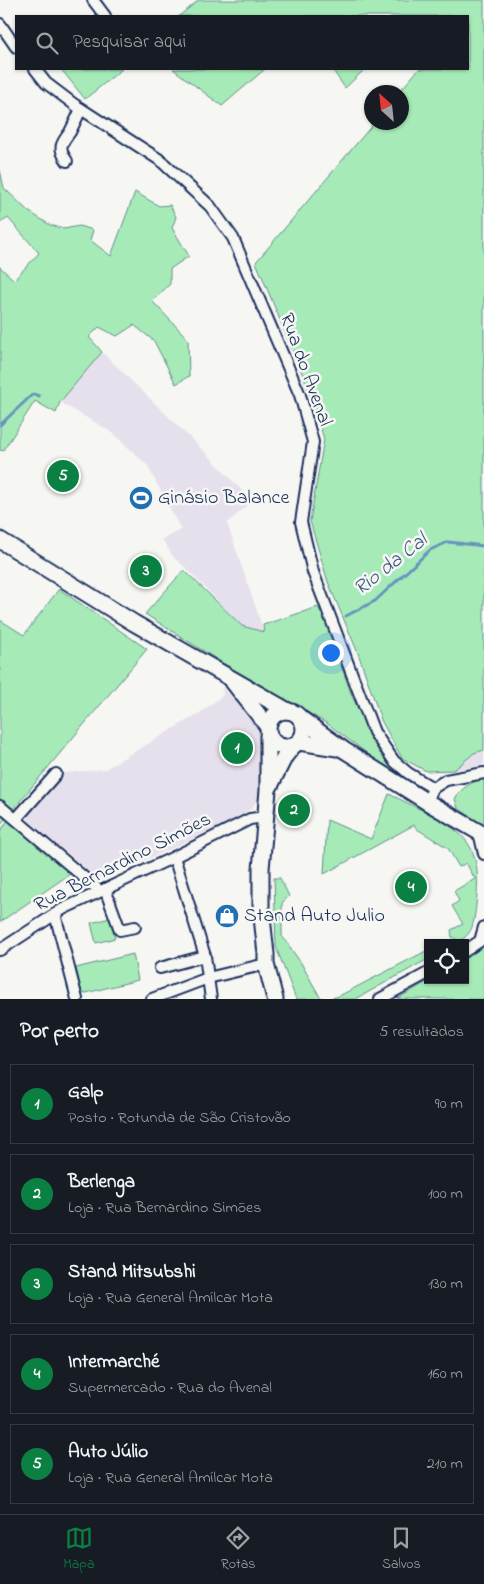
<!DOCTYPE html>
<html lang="pt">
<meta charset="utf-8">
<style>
body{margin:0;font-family:"Indie Flower",sans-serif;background:#242831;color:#f1f3f6}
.controls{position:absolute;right:15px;bottom:15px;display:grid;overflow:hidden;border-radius:0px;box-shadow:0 1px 4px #0004}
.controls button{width:45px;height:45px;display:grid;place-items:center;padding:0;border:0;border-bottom:1px solid #363941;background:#171b24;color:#f1f3f6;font:25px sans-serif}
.compass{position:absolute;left:364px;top:85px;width:45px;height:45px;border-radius:50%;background:#171b24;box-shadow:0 1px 4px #0004;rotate:333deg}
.you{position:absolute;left:330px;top:652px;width:18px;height:18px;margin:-12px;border:4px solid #fff;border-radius:50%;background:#1a73e8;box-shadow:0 0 0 8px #1a73e833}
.badge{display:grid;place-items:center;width:32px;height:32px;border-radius:50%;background:#0b8043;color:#fff;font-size:16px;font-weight:700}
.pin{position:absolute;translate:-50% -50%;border:2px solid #fff;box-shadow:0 1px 5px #0006}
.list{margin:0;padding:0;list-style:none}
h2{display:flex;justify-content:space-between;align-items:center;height:65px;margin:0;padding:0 20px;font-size:21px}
h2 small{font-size:16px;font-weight:400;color:#9ea1a6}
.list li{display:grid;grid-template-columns:32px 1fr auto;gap:15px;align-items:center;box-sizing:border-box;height:80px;margin:0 10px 10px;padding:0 10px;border:1px solid #363941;border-radius:0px}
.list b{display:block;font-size:19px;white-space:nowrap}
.list p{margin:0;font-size:16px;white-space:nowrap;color:#9ea1a6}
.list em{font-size:16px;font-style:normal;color:#9ea1a6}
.icon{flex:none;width:28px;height:28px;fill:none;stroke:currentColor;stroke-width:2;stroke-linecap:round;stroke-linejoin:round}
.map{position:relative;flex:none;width:484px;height:999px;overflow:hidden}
.search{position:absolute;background:#171b24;box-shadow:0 1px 4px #0004;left:15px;right:15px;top:15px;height:55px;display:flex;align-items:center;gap:12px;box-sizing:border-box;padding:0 18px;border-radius:0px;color:#9ea1a6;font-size:19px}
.sheet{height:515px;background:#171b24}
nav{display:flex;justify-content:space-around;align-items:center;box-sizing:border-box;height:70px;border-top:1px solid #363941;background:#171b24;font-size:14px;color:#9ea1a6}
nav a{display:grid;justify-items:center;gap:2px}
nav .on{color:#0b8043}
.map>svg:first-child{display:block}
</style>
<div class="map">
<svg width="484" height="999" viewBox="0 0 484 999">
<rect width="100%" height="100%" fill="#f6f6f2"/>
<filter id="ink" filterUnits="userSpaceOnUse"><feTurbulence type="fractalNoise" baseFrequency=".02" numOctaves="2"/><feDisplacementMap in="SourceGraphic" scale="10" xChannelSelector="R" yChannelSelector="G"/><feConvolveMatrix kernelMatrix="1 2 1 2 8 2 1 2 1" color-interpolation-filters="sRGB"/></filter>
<g filter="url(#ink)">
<!-- built -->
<g fill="#e6e0ec">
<path d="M102 352 210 457 252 501 227 523 264 632 242 626 185 567 174 558 162 539 181 530 147 465 113 433 60 402Z"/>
<path d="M222 687 249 714 258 732 261 746 259 798 251 809 237 818 168 850 99 880 29 821 26 814 56 774 105 769 200 713 223 695Z"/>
<path d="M484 750V765L454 770 474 753Z"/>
</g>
<!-- green -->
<g fill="#a6ebb7" stroke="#608d8a">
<path d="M199 0H484V750L474 753 454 770 426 771 402 758 382 722 358 653 328 582 310 521 324 439 307 385 256 262 374 123 402 122V92H399L419 69H468V16H179Z"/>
<path d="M61 69H122L85 99Z"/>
<path d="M173 69H265L222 106Z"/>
<path d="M332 69H365L345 88Z"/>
<path d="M0 170 4 188 28 211 50 225 64 229 79 226 93 230 90 240 111 256 135 192 159 206 170 205 176 217 172 228 189 256 170 269V284L152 301 188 339 189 376 176 384 154 341 134 325 117 336 99 327 89 337 102 352 60 402 56 413 35 401 3 451 0 450V267L14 280 39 253 8 218 0 223Z"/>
<path d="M184 570 242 626 264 632 263 625 318 607 325 620 352 696 379 752 392 767 419 785 418 788 384 766 328 724 221 662 145 614Z"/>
<path d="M59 589 147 649 0 825V620L24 635Z"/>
<path d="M484 777V826L458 808 455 799C461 787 472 783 484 777Z"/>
<path d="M389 794C411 805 454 823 467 842 480 859 478 886 476 905 474 920 474 934 459 941L452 937 451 930 463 924 452 906 459 901 454 891 475 879 466 863 459 867 448 848 417 829 414 825 324 874 327 820 371 839Z"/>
<path d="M10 817 73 872 0 922V832Z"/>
<path d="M274 878H280L289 896 282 903V936L301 963 320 997 326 999H296L276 947Z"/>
<path d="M110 918 115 938 96 943 91 923Z"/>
<path d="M484 927V999H397L430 980H465V956L480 941Z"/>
<path d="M428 950V959L356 999H328L339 996Z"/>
<path d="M133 954 138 980 82 994 76 968Z"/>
</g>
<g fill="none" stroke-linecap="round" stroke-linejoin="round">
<!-- stream -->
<g stroke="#6793bc" stroke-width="3">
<path d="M0 425 33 394 39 396"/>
<path d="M346 616 375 601 430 550 448 542 484 546"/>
</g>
<!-- street casing -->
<g stroke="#1b2f5e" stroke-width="14">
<g id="street">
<path d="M93 0 105 16"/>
<path d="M0 24 16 47"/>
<path d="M35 69 46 83 75 105 160 160 210 206 233 238 300 395 313 442 301 522 313 572 374 732 394 761 408 773 433 788 427 802"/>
<path d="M67 161C57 147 62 143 70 132 74 124 78 116 81 109"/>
<path d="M433 788 446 780 484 773"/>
<path d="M0 806 100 891"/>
<path d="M16 819 56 774"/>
<path d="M479 832 484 854"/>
<path d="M174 857 205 956 211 999"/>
<path d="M105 889 120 930 135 927"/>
<path d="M55 914 77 999"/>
<path d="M0 950 63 909 174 857 250 819 265 817"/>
<path d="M465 951 480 941 484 927"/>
<path d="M160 968 205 956"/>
<path d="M152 999 208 978 266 964"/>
<path d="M380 999 428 973"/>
</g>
</g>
<!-- primary casing -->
<g stroke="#1b2f5e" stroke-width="19">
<g id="primary">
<path d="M0 540 134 623 288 711"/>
<path d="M233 682 268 727"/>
<circle cx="286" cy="729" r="18"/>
<path d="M300 718 344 750 427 802 484 835"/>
<path d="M268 735V790L261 869V908L266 954V964L275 999"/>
<path d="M299 742 337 748"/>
<path d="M270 786 285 756 293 746"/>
</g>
</g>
<!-- street -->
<use href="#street" stroke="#f6f6f2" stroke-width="10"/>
<!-- primary -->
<use href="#primary" stroke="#f6f6f2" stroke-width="15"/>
</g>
</g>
<!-- icons -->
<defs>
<g id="stadium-disc" transform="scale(1.25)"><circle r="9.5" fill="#1f6fb2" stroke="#f6f6f2"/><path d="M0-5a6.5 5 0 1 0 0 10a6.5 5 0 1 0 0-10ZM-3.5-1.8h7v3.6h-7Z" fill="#fff"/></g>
<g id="shop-disc" transform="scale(1.25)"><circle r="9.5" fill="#1f6fb2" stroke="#f6f6f2"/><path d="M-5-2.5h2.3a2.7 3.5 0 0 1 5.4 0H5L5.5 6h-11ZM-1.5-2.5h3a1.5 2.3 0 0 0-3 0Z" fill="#fff"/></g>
</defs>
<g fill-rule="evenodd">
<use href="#stadium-disc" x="141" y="498"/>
<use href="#shop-disc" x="227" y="916"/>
</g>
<g text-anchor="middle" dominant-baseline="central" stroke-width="5" stroke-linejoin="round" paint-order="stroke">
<!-- street labels -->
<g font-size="20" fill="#1b2f5e" stroke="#f6f6f2">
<text transform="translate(305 370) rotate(70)">Rua do Avenal</text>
<text transform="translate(123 863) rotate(-27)">Rua Bernardino Simões</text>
</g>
<!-- poi labels -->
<g font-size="20" fill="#1b2f5e" stroke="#f6f6f2" text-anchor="start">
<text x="158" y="498">Ginásio Balance</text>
<text x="244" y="916">Stand Auto Julio</text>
</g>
<!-- water labels -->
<g font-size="21" font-style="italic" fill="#3b5885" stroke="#f6f6f2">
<text transform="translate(391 565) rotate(-38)">Rio da Cal</text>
</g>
</g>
</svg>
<div class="controls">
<button><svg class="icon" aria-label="locate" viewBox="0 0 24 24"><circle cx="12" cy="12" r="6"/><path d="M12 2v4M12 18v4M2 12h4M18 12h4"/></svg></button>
</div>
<svg class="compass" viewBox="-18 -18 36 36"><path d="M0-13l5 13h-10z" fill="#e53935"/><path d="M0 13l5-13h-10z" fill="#9ea1a6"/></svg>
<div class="you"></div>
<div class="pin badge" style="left:237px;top:748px">1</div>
<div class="pin badge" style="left:294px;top:810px">2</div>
<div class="pin badge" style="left:146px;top:571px">3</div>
<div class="pin badge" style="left:411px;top:887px">4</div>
<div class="pin badge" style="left:63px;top:476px">5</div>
<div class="search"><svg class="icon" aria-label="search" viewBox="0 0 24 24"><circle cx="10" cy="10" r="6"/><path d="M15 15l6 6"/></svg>Pesquisar aqui</div>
</div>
<section class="sheet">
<h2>Por perto<small>5 resultados</small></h2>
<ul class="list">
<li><span class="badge">1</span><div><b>Galp</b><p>Posto · Rotunda de São Cristovão</p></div><em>90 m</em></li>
<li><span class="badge">2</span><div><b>Berlenga</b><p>Loja · Rua Bernardino Simões</p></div><em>100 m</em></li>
<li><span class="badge">3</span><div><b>Stand Mitsubshi</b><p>Loja · Rua General Amílcar Mota</p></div><em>130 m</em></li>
<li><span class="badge">4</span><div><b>Intermarché</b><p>Supermercado · Rua do Avenal</p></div><em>160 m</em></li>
<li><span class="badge">5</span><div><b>Auto Júlio</b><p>Loja · Rua General Amílcar Mota</p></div><em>210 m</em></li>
</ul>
</section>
<nav>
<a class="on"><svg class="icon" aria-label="map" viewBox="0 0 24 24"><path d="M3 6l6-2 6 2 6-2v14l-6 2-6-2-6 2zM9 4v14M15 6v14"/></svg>Mapa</a>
<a><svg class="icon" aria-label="directions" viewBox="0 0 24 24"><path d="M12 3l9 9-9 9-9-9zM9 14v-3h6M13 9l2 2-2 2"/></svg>Rotas</a>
<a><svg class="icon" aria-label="saved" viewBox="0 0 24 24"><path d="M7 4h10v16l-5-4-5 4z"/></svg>Salvos</a>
</nav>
